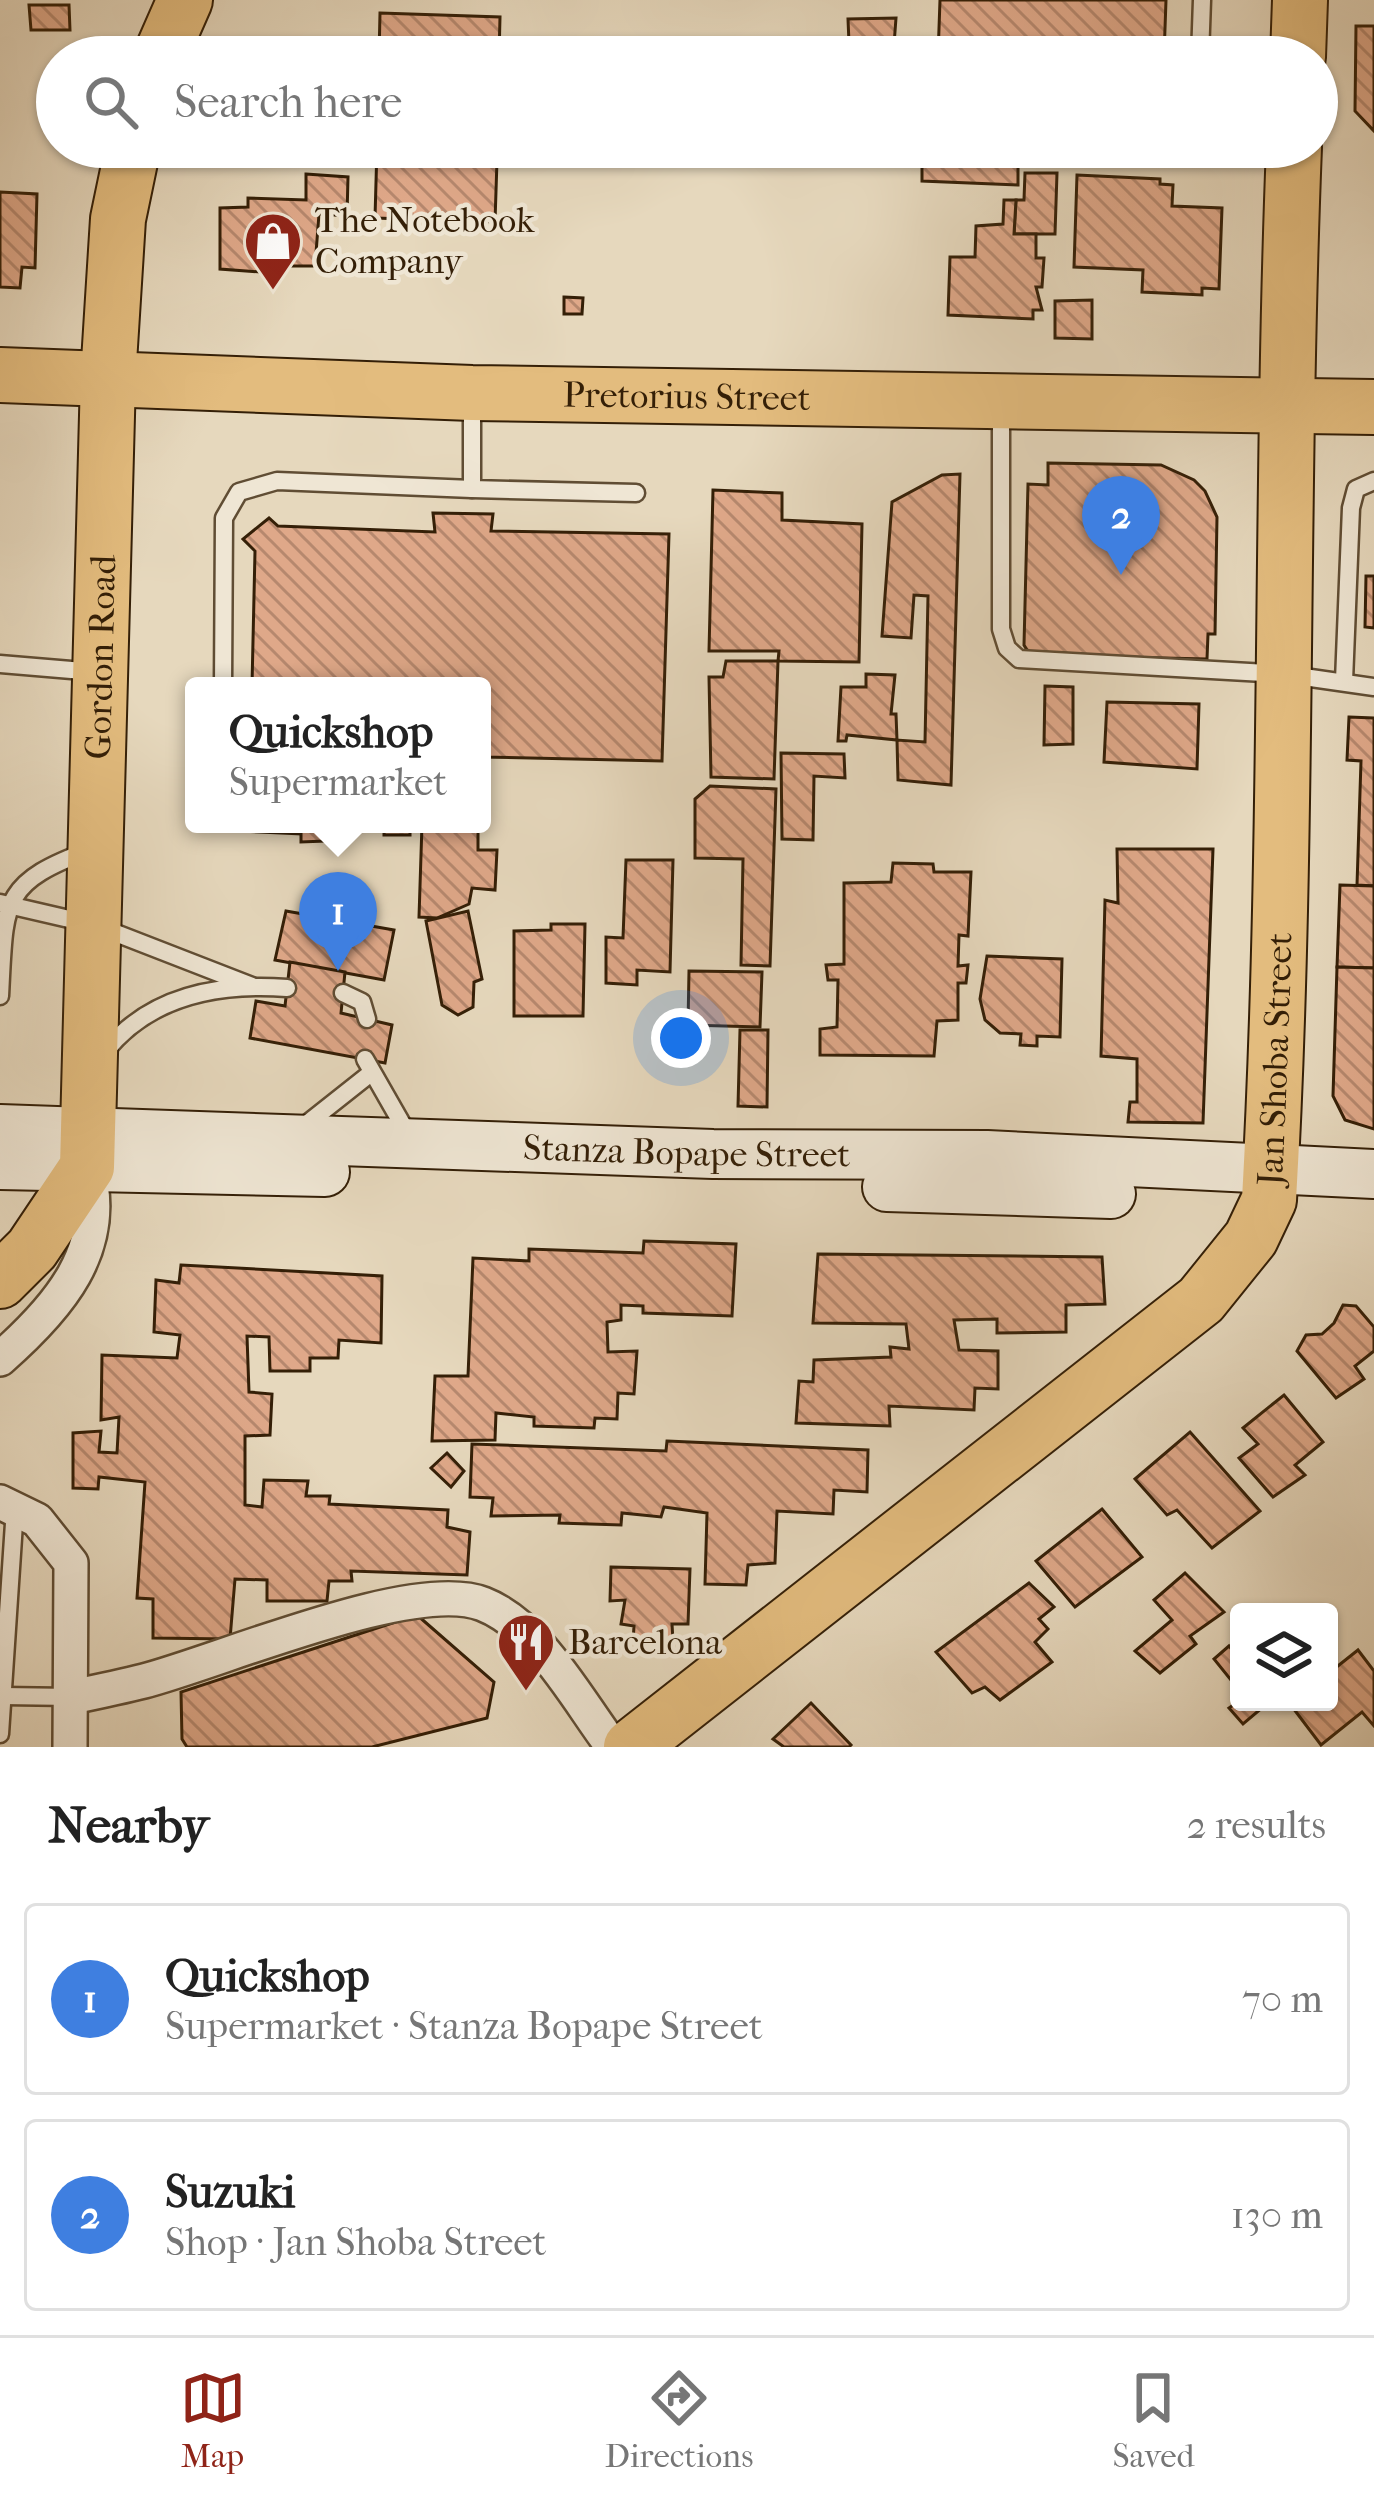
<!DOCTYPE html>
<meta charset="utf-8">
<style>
body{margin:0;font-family:"IM FELL French Canon",serif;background:#f2f2f2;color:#222}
.controls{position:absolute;right:36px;bottom:36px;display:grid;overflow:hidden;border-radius:12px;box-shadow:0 3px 9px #0004}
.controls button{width:108px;height:108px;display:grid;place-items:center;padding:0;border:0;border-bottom:3px solid #e0e0e0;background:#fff;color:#222;font:60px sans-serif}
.you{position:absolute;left:681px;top:1038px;width:42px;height:42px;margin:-30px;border:9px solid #fff;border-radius:50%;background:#1a73e8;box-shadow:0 0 0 18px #1a73e833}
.badge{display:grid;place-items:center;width:78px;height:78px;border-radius:50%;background:#8f2418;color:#fff;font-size:39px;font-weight:700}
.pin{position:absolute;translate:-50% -99px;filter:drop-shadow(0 3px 6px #0008)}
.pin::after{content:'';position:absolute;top:63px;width:42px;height:36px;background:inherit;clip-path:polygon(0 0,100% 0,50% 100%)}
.popup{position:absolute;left:185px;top:677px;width:306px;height:156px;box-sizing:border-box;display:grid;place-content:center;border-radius:12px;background:#fff;filter:drop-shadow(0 3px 9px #0005);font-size:39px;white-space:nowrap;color:#767676}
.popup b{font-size:45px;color:#222}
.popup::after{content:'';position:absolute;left:50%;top:100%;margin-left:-24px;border:24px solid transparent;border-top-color:#fff}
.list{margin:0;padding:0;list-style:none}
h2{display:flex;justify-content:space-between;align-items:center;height:156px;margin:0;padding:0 48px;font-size:51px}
h2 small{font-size:39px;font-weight:400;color:#767676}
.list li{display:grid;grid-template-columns:78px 1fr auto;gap:36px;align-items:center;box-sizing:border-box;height:192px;margin:0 24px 24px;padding:0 24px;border:3px solid #e0e0e0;border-radius:12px}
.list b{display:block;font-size:45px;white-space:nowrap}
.list p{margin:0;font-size:39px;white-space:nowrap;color:#767676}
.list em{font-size:39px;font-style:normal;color:#767676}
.icon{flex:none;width:66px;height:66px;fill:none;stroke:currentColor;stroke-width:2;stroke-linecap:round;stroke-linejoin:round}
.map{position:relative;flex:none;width:1374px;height:1747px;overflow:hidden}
.search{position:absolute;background:#fff;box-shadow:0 3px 9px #0004;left:36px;right:36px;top:36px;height:132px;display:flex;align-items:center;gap:30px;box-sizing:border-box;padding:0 42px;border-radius:66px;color:#767676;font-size:45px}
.sheet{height:588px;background:#fff}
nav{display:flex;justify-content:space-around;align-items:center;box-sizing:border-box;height:168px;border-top:3px solid #e0e0e0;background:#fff;font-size:33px;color:#767676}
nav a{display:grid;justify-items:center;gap:6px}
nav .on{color:#8f2418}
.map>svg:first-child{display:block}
</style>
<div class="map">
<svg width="1374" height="1747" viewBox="0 0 1374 1747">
<defs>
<pattern id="building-back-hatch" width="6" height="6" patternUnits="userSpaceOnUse" patternTransform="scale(3)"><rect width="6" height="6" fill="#dfa889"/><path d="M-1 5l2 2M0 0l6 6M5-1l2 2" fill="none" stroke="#b6886e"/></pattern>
</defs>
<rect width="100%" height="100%" fill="#e6d8bd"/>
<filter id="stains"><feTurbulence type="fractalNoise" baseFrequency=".00167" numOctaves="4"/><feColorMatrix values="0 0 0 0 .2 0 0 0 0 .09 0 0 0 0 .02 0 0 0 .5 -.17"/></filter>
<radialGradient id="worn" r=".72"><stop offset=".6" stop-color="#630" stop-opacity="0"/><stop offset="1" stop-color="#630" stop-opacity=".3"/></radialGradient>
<!-- building -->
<g fill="url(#building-back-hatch)" stroke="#341f07" stroke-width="3">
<path d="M940 0H1166L1164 57H938Z"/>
<path d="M29 5H69L70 30H31Z"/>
<path d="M380 13 500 17 499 57H379Z"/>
<path d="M896 18 894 45 849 43 848 19Z"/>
<path d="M1356 26H1374V131L1355 111Z"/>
<path d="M377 147H436L435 159 497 160 495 222 375 218Z"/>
<path d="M922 157 1018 159V185L922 181Z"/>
<path d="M1025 173H1057L1055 234H1014L1016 200H1024Z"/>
<path d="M306 174 348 177 347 216 319 214 315 266H274V273L220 269V208L248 207V198L306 200Z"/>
<path d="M1077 175 1160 179V184L1173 185 1172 206 1222 208 1219 289 1202 288V295L1142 292 1143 270 1074 267Z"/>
<path d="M0 192 37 194 35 268 22 267 20 288 0 287Z"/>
<path d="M1004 200H1016L1014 234H1036V258H1044L1042 287H1036L1042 310H1033V319L948 315 950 257H975L976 226 1003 224Z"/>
<path d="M564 297 583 298 582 314H564Z"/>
<path d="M1092 300V339L1055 338V301Z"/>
<path d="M1048 463 1161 465 1194 480 1205 491 1217 517 1215 634H1208L1207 659 1030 655 1024 645 1028 484 1048 485Z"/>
<path d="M960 474 951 785 898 780 897 740 925 742 928 596 914 595 911 638 882 636 892 502 942 475Z"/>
<path d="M713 490 782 493V520L862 524 859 662 778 661 779 651H709Z"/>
<path d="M433 513 493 514 491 531 669 534 662 761 482 757V686H252L255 551 243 539 269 518 278 526 435 532Z"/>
<path d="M1366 576H1374V628L1365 627Z"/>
<path d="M726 661H778L774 779 711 777 709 677H723Z"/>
<path d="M866 674 895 675 891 714H896L897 740 847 735 846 741H838L841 687H866Z"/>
<path d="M1045 686 1073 687V744L1044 745Z"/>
<path d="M1107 702 1199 704 1197 769 1104 762Z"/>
<path d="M1349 717 1374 718V886L1357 885 1361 761 1347 760Z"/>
<path d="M781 753 844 754 845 778 814 776 813 840 782 839Z"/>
<path d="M710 786 776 789 770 966 741 965 743 859 695 858V799Z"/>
<path d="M198 824H301V834L198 829Z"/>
<path d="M301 824H410V835H384V829L325 828V841L301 842Z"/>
<path d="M422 824H478V850H497L495 890 472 888 469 904 437 918 419 917Z"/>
<path d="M1117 849H1213L1203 1123 1128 1122 1130 1102H1137V1059L1101 1056 1105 900 1118 903Z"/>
<path d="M626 860H673L670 972 637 970V985L606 983V937L623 938Z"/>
<path d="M893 863 933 864 934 872H971L968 936 959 935 958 966 968 965 966 983H958V1020L937 1021 934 1056 820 1055V1029L837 1027 838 980H828L826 965 844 964V883L891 882Z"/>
<path d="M1340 885 1374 886V968L1337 967Z"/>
<path d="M286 911 394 930 384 980 275 960Z"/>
<path d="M468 911 482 979 474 982 473 1007 458 1015 442 1005 426 921Z"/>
<path d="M551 924H585L583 1016H514V931L551 930Z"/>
<path d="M987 956 1062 959 1060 1037 1037 1036V1046L1020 1045 1021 1034 1000 1033 985 1020 980 999Z"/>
<path d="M290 962 345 972 341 1013 392 1025 385 1063 250 1038 256 1001 285 1006Z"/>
<path d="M1337 967 1374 968V1129L1345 1120 1333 1096Z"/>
<path d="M689 971 762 972 760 1027 688 1025Z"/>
<path d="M740 1030H768L767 1107 738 1106Z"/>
<path d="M644 1241 736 1244 732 1316 643 1313V1306L621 1305V1320L607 1322 608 1352 637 1351 634 1394 618 1393 617 1419 595 1418 594 1428 534 1426V1417L496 1413 495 1440 432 1441 435 1376H468L473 1258 529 1261V1249L643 1253Z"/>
<path d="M818 1254 1102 1257 1105 1304 1066 1305V1332L997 1333V1319L954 1320 959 1350 998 1351V1389L975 1388 974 1410 889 1406 890 1426 796 1423 799 1381 813 1382 814 1360 891 1357 890 1347 909 1349 906 1324 813 1323Z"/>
<path d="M181 1265 382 1276 381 1343 339 1340 338 1358H310V1371H270L269 1337 247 1336 249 1392 272 1394 270 1435 245 1436V1505L262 1507 264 1480 308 1481 306 1496H330L329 1504 448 1510 447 1527 470 1532 467 1575 351 1571 352 1581H329L327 1601H267V1580L235 1579 230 1639 153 1638V1599L137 1598 145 1482 99 1477 98 1489 73 1488V1433L101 1431 99 1452 117 1453 119 1417 101 1420 102 1355 177 1358 180 1335 154 1332 156 1280 179 1283Z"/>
<path d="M1343 1305 1356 1306 1374 1327V1351L1355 1366 1364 1379 1336 1398 1297 1351 1306 1335 1322 1334 1334 1323Z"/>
<path d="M1284 1395 1323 1442 1295 1465 1305 1475 1273 1497 1239 1458 1258 1444 1243 1428Z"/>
<path d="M1190 1432 1260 1511 1212 1548 1177 1510 1167 1515 1135 1479Z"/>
<path d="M667 1441 868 1450 867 1492 834 1490 833 1514 777 1511 775 1563 748 1565 746 1585 705 1584 707 1513 664 1507 661 1517 622 1513 621 1525 559 1523 560 1515 491 1516 493 1498 470 1497 472 1444 666 1451Z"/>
<path d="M447 1453 464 1471 451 1487 431 1468Z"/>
<path d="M1102 1509 1142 1557 1075 1607 1036 1561Z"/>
<path d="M611 1567 690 1569 688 1624H672L673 1641 633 1642 634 1626 621 1624 625 1600 610 1601Z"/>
<path d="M1185 1573 1224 1612 1190 1636 1196 1644 1160 1673 1135 1651 1172 1620 1154 1600Z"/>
<path d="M1029 1583 1054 1607 1039 1619 1048 1629 1035 1642 1052 1662 1000 1700 985 1687 972 1693 936 1652Z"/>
<path d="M417 1615 494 1682 487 1718 372 1747H187L182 1739 181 1692Z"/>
<path d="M1229 1646 1239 1658V1690L1214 1659Z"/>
<path d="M1358 1650 1374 1671V1726L1362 1712 1321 1745 1290 1704 1329 1702V1673Z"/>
<path d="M1239 1701V1702H1269L1243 1724 1229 1708Z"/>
<path d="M811 1703 851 1745 849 1747H784L773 1739Z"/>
</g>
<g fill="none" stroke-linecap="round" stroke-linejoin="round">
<!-- service casing -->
<g stroke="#604d34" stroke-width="21">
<g id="service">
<path d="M1200 57 1202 0"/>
<path d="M472 400V489L636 493"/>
<path d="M1001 411V629L1007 648 1019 659 1283 674 1374 687"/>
<path d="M0 664 95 672"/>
<path d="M1344 681 1351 508 1356 489 1374 481"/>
<path d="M223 686 224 518 239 492 277 481 472 489"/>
<path d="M0 903 95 925 252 986"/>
<path d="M343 993 362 1002 367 1019"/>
<path d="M0 996C5 902 0 883 90 850"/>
<path d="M105 1052C149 996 218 983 287 988"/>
<path d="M365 1059 409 1136"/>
<path d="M299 1130 371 1073"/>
<path d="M3 1696 72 1697"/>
<path d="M0 1734 15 1508"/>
</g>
</g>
<!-- minor casing -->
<g stroke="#604d34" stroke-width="38">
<g id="minor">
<path d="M0 1359C57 1309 111 1249 87 1167"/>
<path d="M0 1502 37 1520 71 1563 70 1747"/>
<path d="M72 1697C96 1692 120 1687 144 1681 221 1661 414 1577 483 1604 539 1626 578 1701 613 1747"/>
</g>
</g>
<!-- secondary casing -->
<g stroke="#341f07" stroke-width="52">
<g id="secondary">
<path id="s1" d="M0 1129 713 1154 987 1155 1374 1174"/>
<path d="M0 1165 325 1172"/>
<path d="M887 1187 1111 1194"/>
</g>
</g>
<!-- primary casing -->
<g stroke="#341f07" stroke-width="58">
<g id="primary">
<path d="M160 57 185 0"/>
<path d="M1298 57 1300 0"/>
<path id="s2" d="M0 375 472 393 1374 407"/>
<path id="s3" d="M0 1281 32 1249 87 1167 108 378 118 219 133 147"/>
<path id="s4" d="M631 1747 1201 1300 1251 1238 1269 1200C1289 849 1280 498 1294 147"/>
</g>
</g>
<!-- service -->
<use href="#service" stroke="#efe6d4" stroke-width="16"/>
<!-- minor -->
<use href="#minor" stroke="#efe6d4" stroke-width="33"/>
<!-- secondary -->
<use href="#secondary" stroke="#efe6d4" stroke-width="48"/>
<!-- primary -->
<use href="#primary" stroke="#e3bc7e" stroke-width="54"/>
</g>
<!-- icons -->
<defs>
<g id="shop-pin" transform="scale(3)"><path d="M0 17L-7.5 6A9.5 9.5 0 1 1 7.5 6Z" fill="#8f2418" stroke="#efe6d4"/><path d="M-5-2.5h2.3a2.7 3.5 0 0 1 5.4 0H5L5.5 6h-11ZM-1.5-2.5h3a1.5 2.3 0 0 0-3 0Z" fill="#fff"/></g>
<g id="restaurant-pin" transform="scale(3)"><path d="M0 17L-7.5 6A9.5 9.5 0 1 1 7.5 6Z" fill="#8f2418" stroke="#efe6d4"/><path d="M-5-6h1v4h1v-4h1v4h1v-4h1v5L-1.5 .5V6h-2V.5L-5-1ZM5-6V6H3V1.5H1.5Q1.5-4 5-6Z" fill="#fff"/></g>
</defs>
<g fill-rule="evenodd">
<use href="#shop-pin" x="273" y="241"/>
<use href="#restaurant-pin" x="526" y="1642"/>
</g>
<g text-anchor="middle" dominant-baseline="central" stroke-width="9" stroke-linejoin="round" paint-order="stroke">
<!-- poi labels -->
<g font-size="36" fill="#341f07" stroke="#efe6d4" text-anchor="start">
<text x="315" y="220">The Notebook<tspan x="315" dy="41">Company</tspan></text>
<text x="568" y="1642">Barcelona</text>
</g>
<!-- street labels -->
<g font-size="36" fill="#341f07" stroke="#efe6d4">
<text stroke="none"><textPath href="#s2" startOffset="687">Pretorius Street</textPath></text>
<text stroke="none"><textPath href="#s3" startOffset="654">Gordon Road</textPath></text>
<text stroke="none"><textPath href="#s4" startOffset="987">Jan Shoba Street</textPath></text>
<text stroke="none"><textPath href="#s1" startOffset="687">Stanza Bopape Street</textPath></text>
</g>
</g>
<rect width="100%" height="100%" filter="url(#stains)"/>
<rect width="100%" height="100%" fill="url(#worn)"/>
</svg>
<div class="controls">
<button><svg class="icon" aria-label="layers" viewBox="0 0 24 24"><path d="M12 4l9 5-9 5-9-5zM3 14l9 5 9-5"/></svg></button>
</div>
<div class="you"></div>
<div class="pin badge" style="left:338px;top:971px;background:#3f7fe0">1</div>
<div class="popup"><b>Quickshop</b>Supermarket</div>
<div class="pin badge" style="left:1121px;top:575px;background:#3f7fe0">2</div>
<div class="search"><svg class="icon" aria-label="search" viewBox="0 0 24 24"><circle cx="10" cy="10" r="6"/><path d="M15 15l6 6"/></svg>Search here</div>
</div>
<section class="sheet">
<h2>Nearby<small>2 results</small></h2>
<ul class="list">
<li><span class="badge" style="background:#3f7fe0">1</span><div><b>Quickshop</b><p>Supermarket · Stanza Bopape Street</p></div><em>70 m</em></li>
<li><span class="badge" style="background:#3f7fe0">2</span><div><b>Suzuki</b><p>Shop · Jan Shoba Street</p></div><em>130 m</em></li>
</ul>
</section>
<nav>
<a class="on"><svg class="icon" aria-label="map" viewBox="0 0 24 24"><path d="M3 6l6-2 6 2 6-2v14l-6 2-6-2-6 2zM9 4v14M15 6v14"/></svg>Map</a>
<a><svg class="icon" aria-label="directions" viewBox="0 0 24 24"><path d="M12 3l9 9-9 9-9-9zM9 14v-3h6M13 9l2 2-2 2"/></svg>Directions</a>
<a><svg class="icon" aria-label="saved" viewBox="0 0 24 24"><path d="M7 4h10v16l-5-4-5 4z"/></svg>Saved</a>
</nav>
